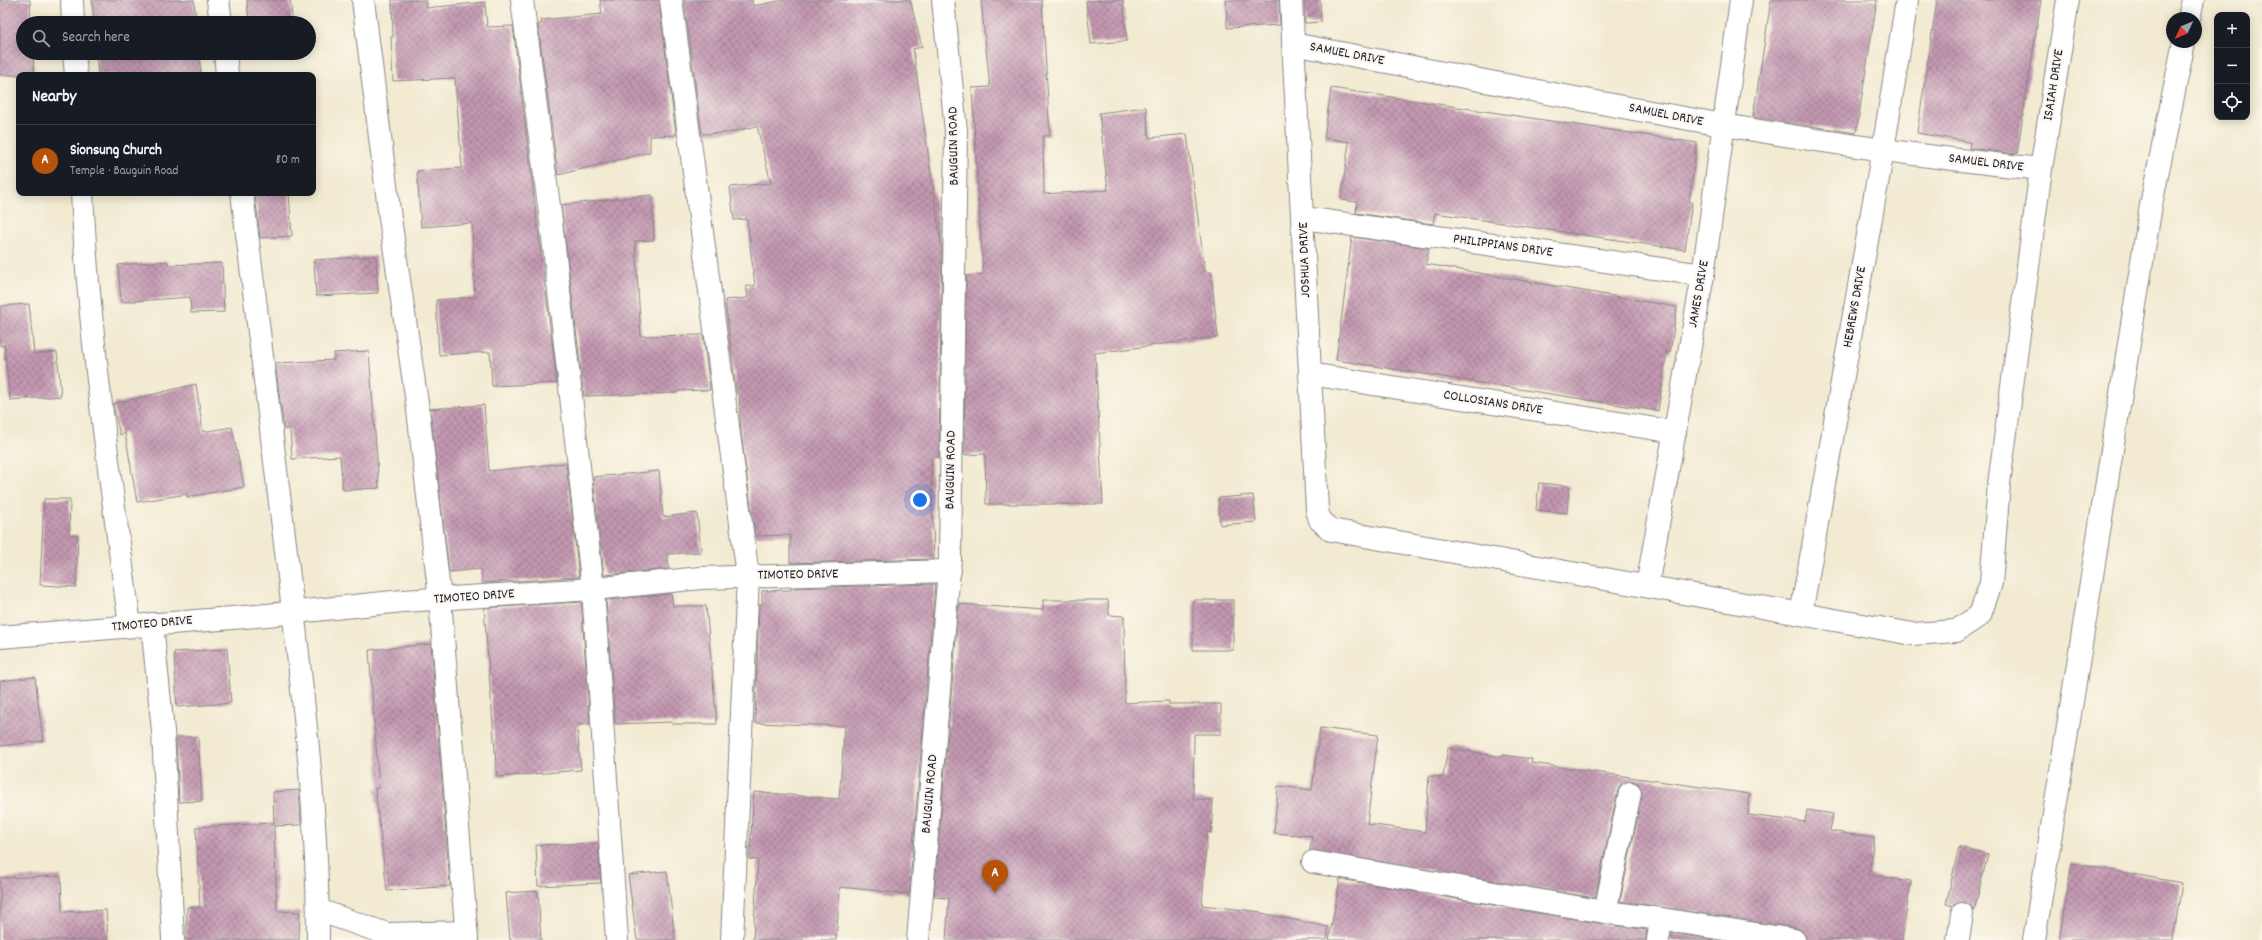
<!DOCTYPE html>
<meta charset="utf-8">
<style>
body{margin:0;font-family:Dekko,sans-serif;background:#242831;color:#f1f3f6}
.controls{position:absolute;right:12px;top:12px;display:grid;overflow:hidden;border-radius:8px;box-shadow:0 2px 10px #0003}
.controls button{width:36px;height:36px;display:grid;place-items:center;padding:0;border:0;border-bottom:1px solid #363941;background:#171b24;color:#f1f3f6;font:20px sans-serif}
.compass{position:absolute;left:2166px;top:12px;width:36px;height:36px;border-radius:50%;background:#171b24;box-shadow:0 2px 10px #0003;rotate:226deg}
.you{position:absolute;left:920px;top:500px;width:14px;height:14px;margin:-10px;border:3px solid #fff;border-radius:50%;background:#1a73e8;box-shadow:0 0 0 6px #1a73e833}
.badge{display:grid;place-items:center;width:26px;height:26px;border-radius:50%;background:#b45309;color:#fff;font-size:13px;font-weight:700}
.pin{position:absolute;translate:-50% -33px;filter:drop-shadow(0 1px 2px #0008)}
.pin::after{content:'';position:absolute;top:21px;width:14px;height:12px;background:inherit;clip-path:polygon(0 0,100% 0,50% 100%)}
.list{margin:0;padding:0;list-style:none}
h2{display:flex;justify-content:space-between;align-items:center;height:52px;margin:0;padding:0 16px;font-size:17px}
h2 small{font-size:13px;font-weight:400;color:#9ea1a6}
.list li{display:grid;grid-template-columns:26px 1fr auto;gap:12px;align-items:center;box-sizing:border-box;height:72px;padding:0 16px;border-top:1px solid #363941}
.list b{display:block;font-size:15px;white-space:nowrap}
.list p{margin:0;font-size:13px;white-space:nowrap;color:#9ea1a6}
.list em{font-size:13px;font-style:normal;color:#9ea1a6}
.icon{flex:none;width:22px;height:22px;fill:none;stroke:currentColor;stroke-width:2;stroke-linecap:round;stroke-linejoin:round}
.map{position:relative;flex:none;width:2262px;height:940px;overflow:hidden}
.search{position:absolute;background:#171b24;box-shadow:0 2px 10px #0003;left:16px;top:16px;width:300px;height:44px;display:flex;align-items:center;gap:10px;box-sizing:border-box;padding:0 14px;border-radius:22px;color:#9ea1a6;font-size:15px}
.panel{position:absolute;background:#171b24;box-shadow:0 2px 10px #0003;left:16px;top:72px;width:300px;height:124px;border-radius:8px}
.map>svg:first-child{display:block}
</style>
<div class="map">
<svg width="2262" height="940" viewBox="0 0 2262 940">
<defs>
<pattern id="building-cross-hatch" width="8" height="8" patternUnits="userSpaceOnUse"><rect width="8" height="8" fill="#c398b1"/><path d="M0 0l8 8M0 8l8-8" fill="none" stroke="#9e7c91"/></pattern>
</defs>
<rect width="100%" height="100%" fill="#fbf7ec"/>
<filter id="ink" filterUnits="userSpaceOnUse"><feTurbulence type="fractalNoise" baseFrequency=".025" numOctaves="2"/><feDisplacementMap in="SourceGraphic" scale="8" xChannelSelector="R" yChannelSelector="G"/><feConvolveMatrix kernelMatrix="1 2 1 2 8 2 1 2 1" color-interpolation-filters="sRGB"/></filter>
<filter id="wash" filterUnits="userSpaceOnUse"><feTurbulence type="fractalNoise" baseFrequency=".012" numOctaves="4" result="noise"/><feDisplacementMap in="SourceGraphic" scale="16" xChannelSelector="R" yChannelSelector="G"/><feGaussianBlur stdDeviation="0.9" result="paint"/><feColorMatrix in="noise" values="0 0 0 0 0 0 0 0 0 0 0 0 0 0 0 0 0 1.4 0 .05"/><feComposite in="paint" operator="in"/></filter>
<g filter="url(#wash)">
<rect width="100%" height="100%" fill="#f2ead1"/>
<g id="blocks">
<!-- building -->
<g fill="url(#building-cross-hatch)">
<path d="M0 0H30L31 23H23V53H33L34 75H0Z"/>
<path d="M92 0H194L196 23H94Z"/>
<path d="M247 0H290L293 23H249Z"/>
<path d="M392 0H426L427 8 485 2 487 27 513 26 557 383 492 386 490 352 439 355 436 300 475 297 472 223 421 227 417 171 462 168 455 78 393 81 391 37H393Z"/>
<path d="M600 0H659L676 135 650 136V152L558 175 538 24H542L541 20 602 14Z"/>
<path d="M684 0H752L753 6 784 0H910L922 47 913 49 942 250 939 457 931 458 934 559 790 563V535L755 536 741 433 739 394H737L736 389 725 300 748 298 746 286H755L747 219 734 220 730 187 771 183 757 126 727 133 702 134Z"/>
<path d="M981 0H1042L1050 136H1043L1044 194 1108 190 1099 113 1146 107 1149 138 1187 134 1205 272H1211L1218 337 1095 353 1103 504H986L985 454 964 455 966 276 983 274 972 88 990 87Z"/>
<path d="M1123 0 1127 41 1091 44 1086 1Z"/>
<path d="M1226 0H1279L1280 25 1227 28Z"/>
<path d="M1304 0H1320L1321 22 1305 23Z"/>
<path d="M1771 0H1877L1856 133 1753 117Z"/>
<path d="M1937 0H2041L2017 154 1969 148 1970 142 1917 133Z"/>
<path d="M96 53H199L201 75H98Z"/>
<path d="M1331 88 1697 143 1689 202H1692L1685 250 1435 213 1433 224 1356 213 1357 202 1341 200 1349 142 1324 138Z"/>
<path d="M255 193H289L292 236 260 238Z"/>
<path d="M652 195 654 240 635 241 641 336 703 335 710 390 677 391V393L584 396 561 205Z"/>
<path d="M1352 237 1429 248 1426 264 1677 307 1670 353 1667 352 1658 411 1336 360Z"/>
<path d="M376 256 378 293 316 296 314 260Z"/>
<path d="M167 261 168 265 222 263 224 312 191 313 190 297 121 302 118 265Z"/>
<path d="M29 304 34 354 57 352 61 396 10 400 4 345 0 346V306Z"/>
<path d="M369 351 379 488 343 490 340 456 292 459 290 429H284L275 363 334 360V353Z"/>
<path d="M196 384 203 432 232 427 244 487 187 497V494L137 502 125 433 120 435 113 404Z"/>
<path d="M484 405 489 471 566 463 579 577 482 583 481 569 449 572 430 409Z"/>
<path d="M659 471 663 517 697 513 701 552 667 554 669 569 604 575 593 477Z"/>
<path d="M1539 483 1569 486 1567 513 1536 510Z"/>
<path d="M1253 495 1256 522 1220 525 1218 498Z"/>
<path d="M44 499H70L69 535H78L76 587 40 585Z"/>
<path d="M935 584 909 894 840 887 836 940H753L758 860 749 859 754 792 839 799 845 726 755 723 759 605H762V591L791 590V588Z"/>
<path d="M671 594 673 606H706L717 724H672V722L615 724 606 600Z"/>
<path d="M1043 600H1108L1109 615 1124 616 1125 703 1169 701V704H1221V734H1194L1193 799 1213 800 1211 833 1207 832 1202 905 1261 912V913L1328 927 1327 940H946L949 898 934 897 959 604 1043 610Z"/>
<rect x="1193" y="600" width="40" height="50"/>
<path d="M581 602 590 724 577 725 581 770 497 777 484 608Z"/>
<path d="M431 644 450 886 387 891 375 788H379L369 650Z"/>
<path d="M227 649 231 703 177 707 174 652Z"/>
<path d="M35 677 43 741 0 746V681Z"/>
<path d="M1320 728 1378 735 1367 824 1425 832 1429 776 1443 777 1448 748 1502 757 1503 755 1532 759 1531 763 1750 794 1748 815 1805 822 1807 810 1833 814 1830 831 1874 838 1869 875 1911 881 1902 940H1806L1802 931 1796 928 1620 901 1642 796 1639 784 1632 781 1621 784 1618 790 1595 898 1310 850 1312 836 1274 833 1278 786 1312 790Z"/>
<path d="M176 737H198L202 801 179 802Z"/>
<path d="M299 790 301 825 274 826 277 911 300 912 299 940H186L187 907H200L196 827 274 823 273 792Z"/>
<path d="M598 843 601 883 538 886 536 845Z"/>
<path d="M1959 847 1988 854 1974 911 1970 905 1964 902 1953 906 1946 904Z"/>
<path d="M2072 863 2182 883 2173 940H2059Z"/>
<path d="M667 871 675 940H637L628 875Z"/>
<path d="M61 876 62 912 106 910 108 940H0V878Z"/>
<path d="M1340 879 1603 924 1647 930 1646 940H1329Z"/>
<path d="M538 891 541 940H510L506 893Z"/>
<path d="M1672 933 1714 940H1671Z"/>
</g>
</g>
</g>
<g filter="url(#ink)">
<use href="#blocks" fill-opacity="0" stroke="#8a8686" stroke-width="1"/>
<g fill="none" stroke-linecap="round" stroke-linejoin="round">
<!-- minor casing -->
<g stroke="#8a8686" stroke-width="24">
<g id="minor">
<path d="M72 0 73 23"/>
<path d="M218 0 221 23"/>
<path d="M363 0 390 218 418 410 440 599 467 940"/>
<path d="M522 0 551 221 593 589 617 940"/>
<path d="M671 0 748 576 732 940"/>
<path d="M1291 0 1317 510 1320 520 1331 530 1913 634 1956 631 1980 615 1991 583 1999 484 2041 169 2068 0"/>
<path d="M2189 18 2193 0"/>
<path d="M1293 44C1541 91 1789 144 2041 169"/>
<path d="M74 53 76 75"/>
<path d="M225 53 227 75"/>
<path d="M82 193C89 338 111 482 130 626"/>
<path d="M242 193C257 315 272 438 287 560 302 686 318 813 318 940"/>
<path d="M1304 218 1703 275"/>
<path d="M1310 374 1675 432"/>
<path d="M1647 586 1703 275 1741 0"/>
<path d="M1801 614 1883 150 1907 0"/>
<path d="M152 624 163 731 173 940"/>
<path d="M0 637 257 616 403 601 593 589 701 578 950 571"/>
<path d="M1313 862 1605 912 1661 919 1794 940"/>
<path d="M318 910 387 934 466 932"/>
<path d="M1605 912 1630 793"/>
<path d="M918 940 950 558 956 131 943 0"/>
<path d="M1658 940 1661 919"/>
<path d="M1958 940 1962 914"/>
<path d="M2034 940 2151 205 2184 42"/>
</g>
</g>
<!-- minor -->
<use href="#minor" stroke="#fff" stroke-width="22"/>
</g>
</g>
<g text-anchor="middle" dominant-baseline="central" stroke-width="4" stroke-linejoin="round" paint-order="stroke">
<!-- street labels -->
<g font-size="14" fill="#22223b" stroke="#fbf7ec">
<text transform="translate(1347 54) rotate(11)">SAMUEL DRIVE</text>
<text transform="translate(2054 85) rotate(-81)">ISAIAH DRIVE</text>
<text transform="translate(1666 115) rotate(11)">SAMUEL DRIVE</text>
<text transform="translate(954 146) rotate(-91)">BAUGUIN ROAD</text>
<text transform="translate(1986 163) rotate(7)">SAMUEL DRIVE</text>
<text transform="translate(1503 246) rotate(8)">PHILIPPIANS DRIVE</text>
<text transform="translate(1305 260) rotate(-92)">JOSHUA DRIVE</text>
<text transform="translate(1699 294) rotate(-80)">JAMES DRIVE</text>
<text transform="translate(1855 307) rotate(-80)">HEBREWS DRIVE</text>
<text transform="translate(1493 403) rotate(9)">COLLOSIANS DRIVE</text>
<text transform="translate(951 470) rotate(-89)">BAUGUIN ROAD</text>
<text transform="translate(798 575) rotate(-1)">TIMOTEO DRIVE</text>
<text transform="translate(474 597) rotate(-4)">TIMOTEO DRIVE</text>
<text transform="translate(152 624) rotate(-5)">TIMOTEO DRIVE</text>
<text transform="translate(930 794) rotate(-85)">BAUGUIN ROAD</text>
</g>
</g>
</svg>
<div class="controls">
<button>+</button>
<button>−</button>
<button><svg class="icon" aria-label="locate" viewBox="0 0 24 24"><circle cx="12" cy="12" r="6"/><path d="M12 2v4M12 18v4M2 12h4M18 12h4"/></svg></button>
</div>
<svg class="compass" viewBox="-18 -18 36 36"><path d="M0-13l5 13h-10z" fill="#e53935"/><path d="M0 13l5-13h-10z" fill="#9ea1a6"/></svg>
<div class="you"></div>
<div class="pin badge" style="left:995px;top:893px">A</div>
<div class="search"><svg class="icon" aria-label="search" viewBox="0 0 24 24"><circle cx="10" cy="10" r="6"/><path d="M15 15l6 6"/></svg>Search here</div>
<section class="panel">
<h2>Nearby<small></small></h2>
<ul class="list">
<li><span class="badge">A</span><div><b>Sionsung Church</b><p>Temple · Bauguin Road</p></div><em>80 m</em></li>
</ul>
</section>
</div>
